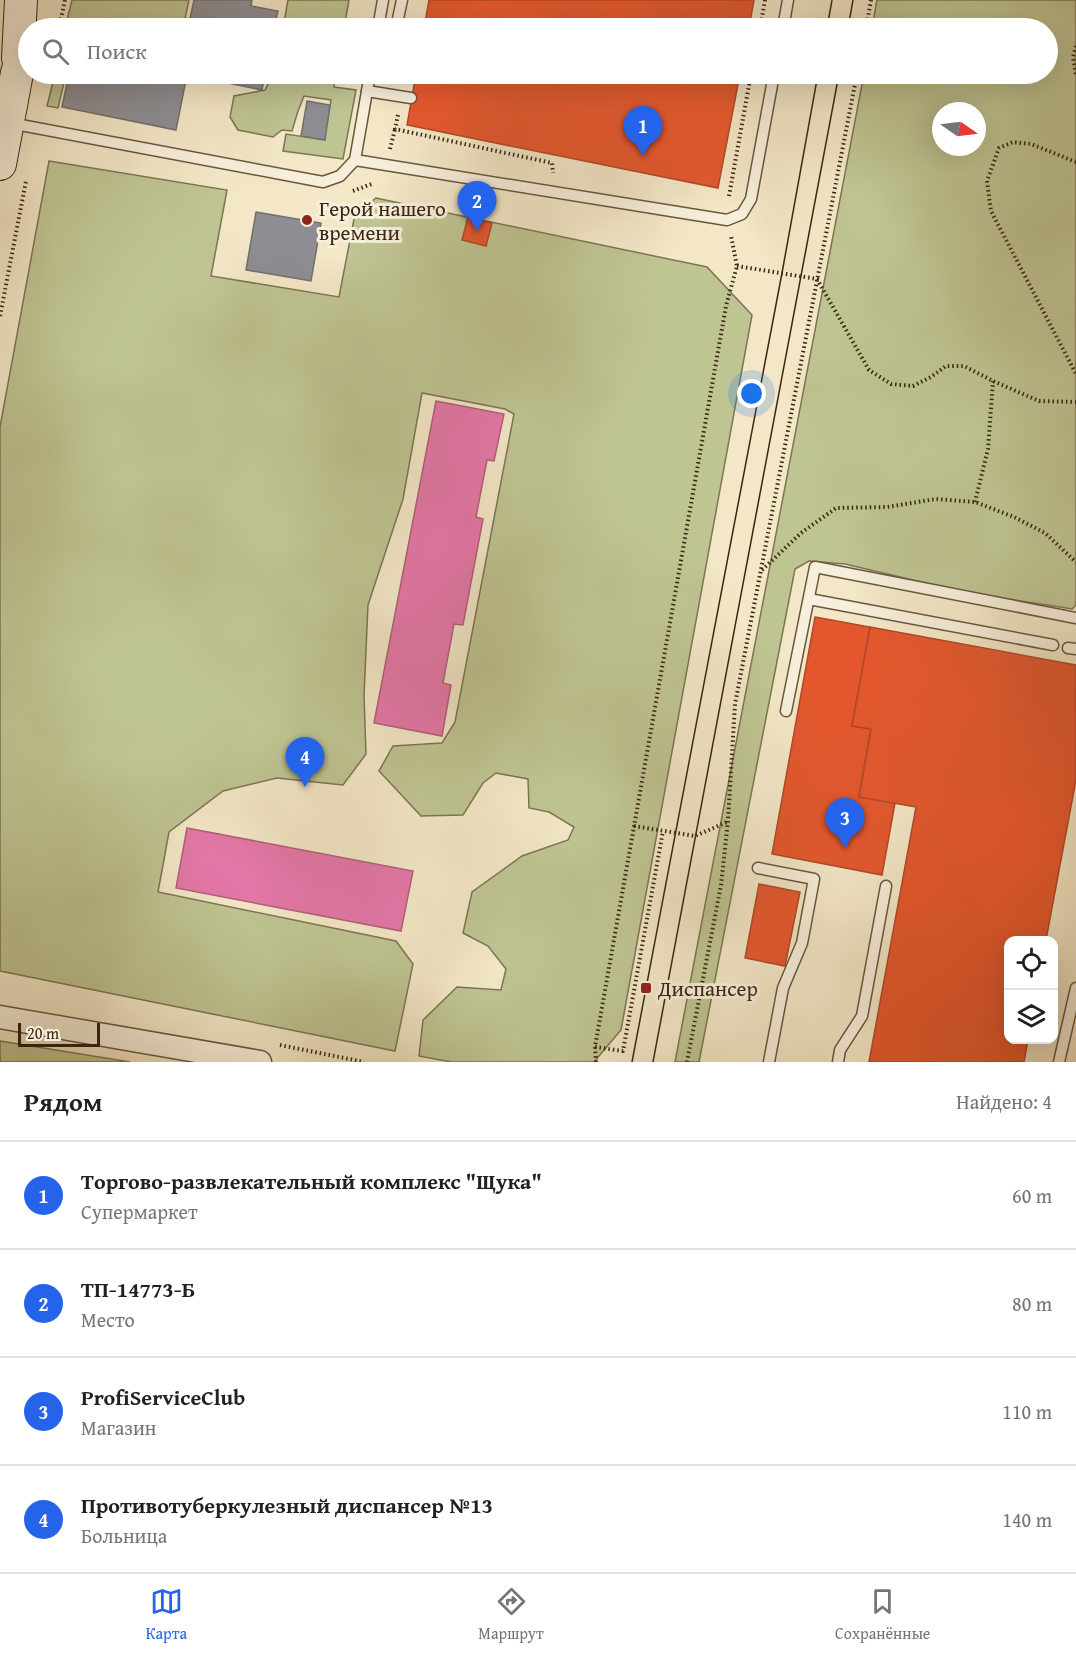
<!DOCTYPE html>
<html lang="ru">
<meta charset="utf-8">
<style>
body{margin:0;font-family:"Gentium Book Plus",serif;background:#f6f6f6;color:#202124}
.controls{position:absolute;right:18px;bottom:18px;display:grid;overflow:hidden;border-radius:12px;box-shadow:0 6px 24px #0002}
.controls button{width:54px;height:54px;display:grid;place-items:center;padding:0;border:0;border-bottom:2px solid #e0e0e0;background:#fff;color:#202124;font:30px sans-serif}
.compass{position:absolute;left:932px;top:102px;width:54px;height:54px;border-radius:50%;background:#fff;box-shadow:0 6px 24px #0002;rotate:104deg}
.scale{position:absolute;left:18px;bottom:15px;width:82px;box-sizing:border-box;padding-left:6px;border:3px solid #392612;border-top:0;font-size:16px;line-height:21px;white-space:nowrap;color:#392612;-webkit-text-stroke:4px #f7efdb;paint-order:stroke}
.you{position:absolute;left:752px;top:394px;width:21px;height:21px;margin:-15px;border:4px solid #fff;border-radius:50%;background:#1a73e8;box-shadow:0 0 0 9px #1a73e833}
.badge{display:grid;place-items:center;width:39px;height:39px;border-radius:50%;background:#2563eb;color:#fff;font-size:20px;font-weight:700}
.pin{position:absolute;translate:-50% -50px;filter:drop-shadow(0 2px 3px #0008)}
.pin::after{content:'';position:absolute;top:32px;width:21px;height:18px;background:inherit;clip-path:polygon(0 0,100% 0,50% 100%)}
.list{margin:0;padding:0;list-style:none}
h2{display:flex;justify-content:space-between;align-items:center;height:78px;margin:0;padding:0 24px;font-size:26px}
h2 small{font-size:20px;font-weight:400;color:#757577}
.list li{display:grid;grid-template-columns:39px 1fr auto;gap:18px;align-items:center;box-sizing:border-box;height:108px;padding:0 24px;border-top:2px solid #e0e0e0}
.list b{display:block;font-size:22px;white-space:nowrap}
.list p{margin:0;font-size:20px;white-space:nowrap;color:#757577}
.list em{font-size:20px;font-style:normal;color:#757577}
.icon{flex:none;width:33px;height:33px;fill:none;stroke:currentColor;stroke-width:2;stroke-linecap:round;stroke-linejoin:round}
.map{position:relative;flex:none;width:1076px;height:1062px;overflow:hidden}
.search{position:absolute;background:#fff;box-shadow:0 6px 24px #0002;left:18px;right:18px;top:18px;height:66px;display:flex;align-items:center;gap:15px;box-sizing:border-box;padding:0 21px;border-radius:33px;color:#757577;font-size:22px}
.sheet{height:510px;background:#fff}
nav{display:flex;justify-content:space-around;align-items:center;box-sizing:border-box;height:84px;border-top:2px solid #e0e0e0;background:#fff;font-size:16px;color:#757577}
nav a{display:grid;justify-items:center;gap:3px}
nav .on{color:#2563eb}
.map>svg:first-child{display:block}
</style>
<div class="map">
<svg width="1076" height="1062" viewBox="0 0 1076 1062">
<rect width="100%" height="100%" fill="#f3e7c7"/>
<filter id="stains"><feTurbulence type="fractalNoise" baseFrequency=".00333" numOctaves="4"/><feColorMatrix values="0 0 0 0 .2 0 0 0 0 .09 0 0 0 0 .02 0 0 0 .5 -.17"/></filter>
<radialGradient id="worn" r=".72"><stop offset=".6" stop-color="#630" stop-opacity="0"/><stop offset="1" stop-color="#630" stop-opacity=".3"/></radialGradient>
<!-- green -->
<g fill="#bfc493" stroke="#7c7552" stroke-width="1.5" fill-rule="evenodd">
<path d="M72 0H189L183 28H65Z"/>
<path d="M288 0H349L344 28H283Z"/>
<path d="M877 0H1076V605L1072 609 964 592 845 564 809 561 795 569 699 1062H675L864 74H1048V28H872ZM941 111H977V147H941Z"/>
<path d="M55 74H66L58 108 47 106Z"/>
<path d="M273 74H336L334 87 356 90 343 159 283 151 286 134 324 140 331 100 304 96 298 111 292 131 282 130 273 137 238 130 230 117 234 96 265 90Z"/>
<path d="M49 161 227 190 211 276 339 297 355 214 376 198 707 267 752 315 621 1030 594 1062H451L419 1056 423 1020 457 987 501 990 506 969 488 946 463 933 472 892 522 856 568 840 574 827 549 812 529 808 528 779 496 773 483 783 463 815 421 816 379 771 393 746 442 743 455 722 514 414 505 409 422 393 403 499 368 605 364 695 366 754 343 785 277 778 223 791 169 832 158 892 396 941 413 964 395 1051 0 971V427Z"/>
<path d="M0 1041 130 1062H0Z"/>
</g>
<!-- shops -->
<g fill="#e4572e" stroke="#b14826" stroke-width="1.5">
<path d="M429 0H754L749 28H424Z"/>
<path d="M416 74H740L718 188 407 125Z"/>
<path d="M468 217 492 223 486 246 462 240Z"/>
<path d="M815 617 870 627 852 726 871 729 859 797 895 803 882 875 772 854Z"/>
<path d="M870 627 1076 665V780L1046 940H1008V1040H1028L1024 1062H869L916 807 859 797 871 729 852 726Z"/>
<path d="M759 884 800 892 785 966 745 958Z"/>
</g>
<!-- health -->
<g fill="#e377a8" stroke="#b05f7b" stroke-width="1.5">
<path d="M436 401 504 414 494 461 487 460 476 517 483 519 463 625 454 624 443 683 451 685 442 736 374 723Z"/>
<path d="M187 828 413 871 401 931 176 888Z"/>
</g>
<!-- industry -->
<g fill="#8d8d92" stroke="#746e6c" stroke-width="1.5">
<path d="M194 0H252L251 6 278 11 274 28H188Z"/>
<path d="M69 74H180L187 75 176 130 62 107Z"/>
<path d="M184 74H265L262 90Z"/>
<path d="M307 101 330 105 325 140 301 136Z"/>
<path d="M256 212 321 223 311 281 246 270Z"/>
</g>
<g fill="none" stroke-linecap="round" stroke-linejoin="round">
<!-- service casing -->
<g stroke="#68563f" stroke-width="13">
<g id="service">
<path d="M378 28 383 0"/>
<path d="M396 28 402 0"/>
<path d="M783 28 788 0"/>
<path d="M367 91 411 98"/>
<path d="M10 123 323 182 340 176 355 160 370 74"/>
<path d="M355 160 727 220 742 214 751 199 774 74"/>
<path d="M809 599 1053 645"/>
<path d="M1068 648 1076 649"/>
<path d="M786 711 815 567 1076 618"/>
<path d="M758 868 814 879 802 943 783 988 769 1062"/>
<path d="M838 1062 840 1050 862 1016 886 886"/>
<path d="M1059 1062 1076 988"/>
</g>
</g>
<!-- minor casing -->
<g stroke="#68563f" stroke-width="25">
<path id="minor" d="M0 1017 260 1062"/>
</g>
<!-- secondary casing -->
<g stroke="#392612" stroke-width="34">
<g id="secondary">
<path d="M18 58 21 0"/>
<path d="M0 164 17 73 28 35"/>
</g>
</g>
<!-- path -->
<g stroke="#392612" stroke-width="4" stroke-dasharray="1.5 3" stroke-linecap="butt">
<path d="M59 28 65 0"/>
<path d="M760 28 765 0"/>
<path d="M866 28 871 0"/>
<path d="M1076 46 1073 57 1076 75"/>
<path d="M398 115 395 129 552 163 553 173"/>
<path d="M390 149 395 129"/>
<path d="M1076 162 1031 144 1013 142 999 148 987 181 991 211 1076 374"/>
<path d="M353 191 374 183"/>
<path d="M729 196 751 74"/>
<path d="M737 266 817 279 869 370 891 384 913 386 931 377 946 366H964L993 381 1039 401 1076 402"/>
<path d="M0 316 26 181"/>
<path d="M975 502 988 449 993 381"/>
<path d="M762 570 801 533 836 508 887 507 936 499 975 502 1014 517 1045 533 1076 562"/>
<path d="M634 826 695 836 727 822"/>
<path d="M280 1045 364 1062"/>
<path d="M595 1047 623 1051 663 831"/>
<path d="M596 1062 595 1047 726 306 737 266 731 236"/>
<path d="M687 1062 721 885 728 821 735 704 857 74"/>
</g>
<!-- service -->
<use href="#service" stroke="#f7efdb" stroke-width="10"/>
<!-- minor -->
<use href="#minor" stroke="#f7efdb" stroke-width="22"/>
<!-- secondary -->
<use href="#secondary" stroke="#f7efdb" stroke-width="32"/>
<!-- tram -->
<g stroke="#392612" stroke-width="1.5">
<path d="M827 28 832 0"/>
<path d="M848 28 853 0"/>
<path d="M632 1062 782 273 818 74"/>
<path d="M653 1062 839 74"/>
</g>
</g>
<!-- markers -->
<g fill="#8f2418" stroke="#f7efdb" stroke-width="2">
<circle cx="307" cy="220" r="6"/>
<rect x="640" y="982" width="12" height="12" rx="3"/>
</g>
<g text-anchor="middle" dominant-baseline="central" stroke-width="6" stroke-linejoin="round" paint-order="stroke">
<!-- poi labels -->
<g font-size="21" fill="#392612" stroke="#f7efdb" text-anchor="start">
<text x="319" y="208">Герой нашего<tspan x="319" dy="24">времени</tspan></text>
<text x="658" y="988">Диспансер</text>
</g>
</g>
<rect width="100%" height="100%" filter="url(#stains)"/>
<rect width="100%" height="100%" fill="url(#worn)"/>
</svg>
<div class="controls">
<button><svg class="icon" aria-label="locate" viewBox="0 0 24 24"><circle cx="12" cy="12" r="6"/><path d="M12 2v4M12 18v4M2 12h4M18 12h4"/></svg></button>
<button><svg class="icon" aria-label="layers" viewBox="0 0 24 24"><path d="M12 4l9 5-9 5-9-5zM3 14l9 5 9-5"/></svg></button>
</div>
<svg class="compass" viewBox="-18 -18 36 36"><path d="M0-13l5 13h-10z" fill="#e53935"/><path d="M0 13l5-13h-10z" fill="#757577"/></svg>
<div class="scale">20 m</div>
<div class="you"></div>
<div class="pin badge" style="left:643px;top:156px">1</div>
<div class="pin badge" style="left:477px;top:231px">2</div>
<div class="pin badge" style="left:845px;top:848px">3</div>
<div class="pin badge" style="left:305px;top:787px">4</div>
<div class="search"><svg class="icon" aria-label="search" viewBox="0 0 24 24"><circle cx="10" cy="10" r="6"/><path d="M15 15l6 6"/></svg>Поиск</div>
</div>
<section class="sheet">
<h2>Рядом<small>Найдено: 4</small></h2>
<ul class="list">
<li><span class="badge">1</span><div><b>Торгово-развлекательный комплекс &quot;Щука&quot;</b><p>Супермаркет</p></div><em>60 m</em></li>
<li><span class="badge">2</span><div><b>ТП-14773-Б</b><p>Место</p></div><em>80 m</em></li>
<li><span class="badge">3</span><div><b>ProfiServiceClub</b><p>Магазин</p></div><em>110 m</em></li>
<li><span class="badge">4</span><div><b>Противотуберкулезный диспансер №13</b><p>Больница</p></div><em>140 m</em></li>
</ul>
</section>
<nav>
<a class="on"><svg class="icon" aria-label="map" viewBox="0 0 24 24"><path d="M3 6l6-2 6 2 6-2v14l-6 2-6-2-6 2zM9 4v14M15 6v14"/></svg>Карта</a>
<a><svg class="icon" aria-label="directions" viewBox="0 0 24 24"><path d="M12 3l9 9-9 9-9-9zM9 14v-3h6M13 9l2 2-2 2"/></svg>Маршрут</a>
<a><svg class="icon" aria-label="saved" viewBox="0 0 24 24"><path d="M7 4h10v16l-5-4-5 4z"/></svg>Сохранённые</a>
</nav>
